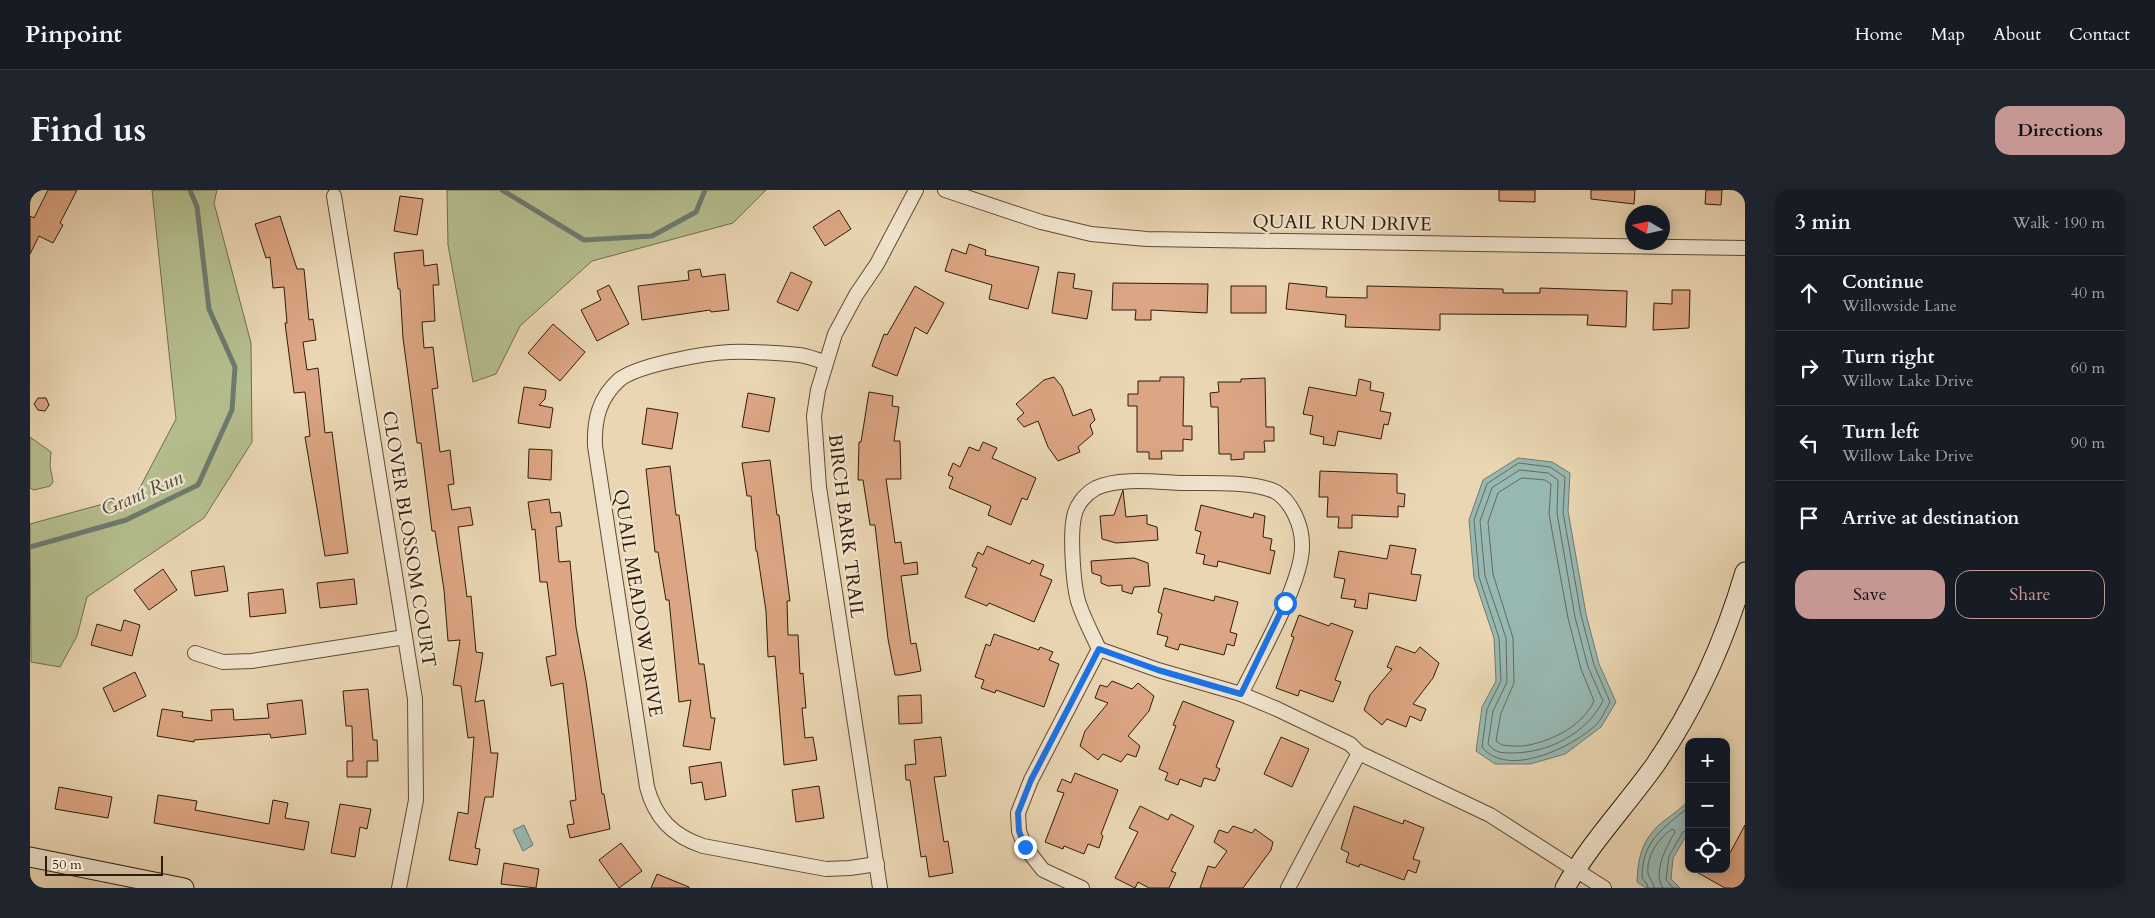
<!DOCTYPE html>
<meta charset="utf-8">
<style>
body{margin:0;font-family:Cardo,serif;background:#20242c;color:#f1f3f6}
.controls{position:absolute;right:15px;bottom:15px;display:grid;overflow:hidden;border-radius:10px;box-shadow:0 2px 12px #0003}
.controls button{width:45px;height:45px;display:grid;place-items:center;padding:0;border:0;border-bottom:1px solid #363941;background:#171b24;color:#f1f3f6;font:25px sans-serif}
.compass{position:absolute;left:1595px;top:15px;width:45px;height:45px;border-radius:50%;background:#171b24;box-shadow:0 2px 12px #0003;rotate:279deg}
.scale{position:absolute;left:15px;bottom:12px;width:118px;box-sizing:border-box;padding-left:5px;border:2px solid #2f1d0c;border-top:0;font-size:14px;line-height:18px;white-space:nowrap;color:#2f1d0c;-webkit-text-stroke:4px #f1e4ce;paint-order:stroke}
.stop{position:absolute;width:15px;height:15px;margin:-11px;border:4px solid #1a73e8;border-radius:50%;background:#fff}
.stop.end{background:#1a73e8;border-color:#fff;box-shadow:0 1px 5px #0008}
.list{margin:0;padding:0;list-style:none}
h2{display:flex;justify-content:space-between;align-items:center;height:65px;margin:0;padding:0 20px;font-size:21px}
h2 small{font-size:16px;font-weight:400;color:#9ea1a6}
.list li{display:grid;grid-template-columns:32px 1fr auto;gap:15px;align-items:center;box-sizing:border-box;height:75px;padding:0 20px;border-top:1px solid #363941}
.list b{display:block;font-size:19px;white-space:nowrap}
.list p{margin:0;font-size:16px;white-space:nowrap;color:#9ea1a6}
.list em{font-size:16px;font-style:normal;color:#9ea1a6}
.actions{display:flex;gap:10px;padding:15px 20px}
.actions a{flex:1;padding:11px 0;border:1px solid #c59692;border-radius:15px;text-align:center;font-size:18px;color:#c59692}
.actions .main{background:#c59692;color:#111}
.icon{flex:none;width:28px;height:28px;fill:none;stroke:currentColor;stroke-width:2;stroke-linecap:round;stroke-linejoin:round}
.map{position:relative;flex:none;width:1715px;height:698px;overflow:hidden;border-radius:15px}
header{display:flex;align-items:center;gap:30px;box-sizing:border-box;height:70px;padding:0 25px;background:#171b24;border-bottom:1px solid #363941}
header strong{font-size:24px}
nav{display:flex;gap:28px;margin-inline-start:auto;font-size:18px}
.intro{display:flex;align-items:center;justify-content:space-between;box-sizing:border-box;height:120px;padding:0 30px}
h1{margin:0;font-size:35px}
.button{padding:12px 22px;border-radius:15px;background:#c59692;color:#111;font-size:18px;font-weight:700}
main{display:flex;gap:30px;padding:0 30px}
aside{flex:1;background:#171b24;border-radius:15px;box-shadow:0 2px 12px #0003}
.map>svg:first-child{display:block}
</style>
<header>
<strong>Pinpoint</strong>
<nav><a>Home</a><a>Map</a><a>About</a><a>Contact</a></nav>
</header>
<div class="intro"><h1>Find us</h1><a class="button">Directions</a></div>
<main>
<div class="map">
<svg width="1715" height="698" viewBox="0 0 1715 698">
<rect width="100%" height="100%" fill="#ead6b3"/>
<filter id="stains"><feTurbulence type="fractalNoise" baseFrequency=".004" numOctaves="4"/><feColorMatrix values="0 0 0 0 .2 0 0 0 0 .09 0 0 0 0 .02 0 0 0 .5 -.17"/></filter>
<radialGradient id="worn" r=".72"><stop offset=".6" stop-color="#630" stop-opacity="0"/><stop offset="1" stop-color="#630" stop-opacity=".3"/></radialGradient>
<!-- green -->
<g fill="#b5be8e" stroke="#726e4d">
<path d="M122 0H187L184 13 221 153 222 252 174 328 57 407 47 446 30 477 1 472 0 334 106 305 146 229Z"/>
<path d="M417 0H736L703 33 562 71 490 136 466 184 443 192 418 55Z"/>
<path d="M0 247 21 262 20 276 23 292 20 296 4 300 0 298Z"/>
</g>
<!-- water -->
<g fill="#98b8b2" stroke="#6e7a70">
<path d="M1488 268 1522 272 1540 283 1538 321 1556 424 1569 474 1586 512 1571 537 1535 564 1500 574H1465L1446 561 1452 517 1466 491 1464 448 1444 388 1439 330 1453 290Z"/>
<path d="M1659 610V641L1643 668 1641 689 1650 698H1616L1607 692C1608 665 1613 647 1635 630 1643 624 1652 618 1659 610Z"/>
<path d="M494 635 503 655 493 661 483 640Z"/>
</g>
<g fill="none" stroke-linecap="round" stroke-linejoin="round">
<!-- shore -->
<g stroke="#646a5f" stroke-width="1">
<path d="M1489 273 1520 277 1535 287 1533 322 1551 425 1564 475 1580 512C1576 519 1572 529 1566 535 1542 557 1478 589 1452 557L1457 519 1471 491 1469 448 1449 387 1444 330 1457 294Z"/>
<path d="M1490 280 1518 283 1528 290 1527 323 1545 427 1558 477 1573 511C1556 544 1518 563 1482 563 1472 563 1465 563 1458 554L1463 521 1477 492 1476 448 1455 386 1450 331 1462 298Z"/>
<path d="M1492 288 1515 290 1521 294 1519 324 1538 428 1551 479 1564 511C1553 535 1524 550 1499 555 1491 557 1480 556 1472 555L1466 551 1471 523 1484 493 1483 448 1463 384 1458 332 1468 303Z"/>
<path d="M1618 698 1617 694 1612 688C1612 651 1632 639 1659 617"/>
<path d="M1624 698C1624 692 1619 689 1618 683 1616 667 1629 646 1643 639L1645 642C1637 656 1622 682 1633 698"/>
<path d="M1643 698 1636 690 1639 666 1653 642 1659 640"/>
</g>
<!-- stream -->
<g stroke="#6e7a70" stroke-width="5">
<path d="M472 0 554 50 622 46 666 22 675 0"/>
<path d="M0 357 96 330 168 295 202 220 205 177 179 119 167 17 160 0"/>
</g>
</g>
<!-- building -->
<g fill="#dca583" stroke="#2f1d0c">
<path d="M18 0H47L30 33 33 35 23 53 9 46 0 64V26L4 28Z"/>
<path d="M1469 0H1505V12L1469 11Z"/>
<path d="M1561 0H1605L1604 14 1561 9Z"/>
<path d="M1676 0H1692L1691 15 1675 14Z"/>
<path d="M370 6 393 9 387 45 364 41Z"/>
<path d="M809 20 821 39 795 56 783 37Z"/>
<path d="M250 26 267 79H274L279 130 283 129 286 150 273 152 277 180 288 178 295 243 302 242 318 363 295 366 275 247 280 246 275 202 264 203 255 133H257L254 97 243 98 240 67 236 68 225 34Z"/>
<path d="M939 54 956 60 955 65 1009 77 998 119 959 109 962 95 915 81 922 59 936 64Z"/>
<path d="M393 60 394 76 407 74 409 95H403L405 131 392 132 394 158 403 157 408 198 402 199 410 262 420 260 424 294 418 295 422 320 440 317 443 335 428 337 437 407 441 406 446 462 453 463 445 512 454 510 461 563H468L463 607H455L445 658 450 659 447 675 419 670 428 622 438 624 444 547 438 548 431 496 423 495 430 450 418 451 414 400 405 341H402L391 253H387L373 148 370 99H368L364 63Z"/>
<path d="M670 79 672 87 695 84 699 120 681 122 680 120 612 130 608 96 659 90 658 81Z"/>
<path d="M761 82 782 92 768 121 747 112Z"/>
<path d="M1028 82 1045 84 1043 98 1062 101 1057 129 1022 123Z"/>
<path d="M1083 93 1178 94 1177 123 1121 120V130H1105L1106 120H1082Z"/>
<path d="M1259 93 1297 97 1296 107 1337 108V96L1473 99V103H1510V98L1597 101 1596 137 1557 135 1558 125 1410 124V140L1315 137 1316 125 1256 119Z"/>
<path d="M579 95 599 134 567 151 551 120 571 110 567 101Z"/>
<path d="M885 96 914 113 897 144 885 137 867 186 842 176 854 144 857 145Z"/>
<rect x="1201" y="96" width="35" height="27"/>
<path d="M1642 100H1660L1659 138 1623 140 1624 113 1642 114Z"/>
<path d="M523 134 555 162 530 191 498 163Z"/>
<path d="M1024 187 1032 197 1043 226 1061 219 1065 230 1060 235 1063 244 1048 257 1050 262 1028 271 1018 257 1008 231 994 237 987 229 994 223 986 214 1014 190Z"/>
<path d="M1130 187H1154L1153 236H1162V250L1153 249V261H1131L1132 269H1119V262H1107V216H1098V204H1108V191H1130Z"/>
<path d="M1235 188 1236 237H1244V251H1234L1235 262H1214V269L1201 270V264H1189L1188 217H1181L1180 203 1189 202 1188 192H1211V189Z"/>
<path d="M1329 189 1341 192 1340 200 1354 203 1350 221 1361 223 1358 235 1354 234 1351 249 1308 241 1305 256 1293 254 1294 247 1280 244 1283 226 1273 224 1279 197 1326 206Z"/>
<path d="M494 197 516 200 515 209 509 215 523 218 520 238 488 233Z"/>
<path d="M839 202 863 206 862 216 869 217 864 251H870L871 289H856L865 353 871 352 874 374 887 372 888 384 871 386 881 454 886 453 891 481 870 485H865L858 449 845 335H840L833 290H828L829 252H831Z"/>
<path d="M718 203 745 208 739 242 712 237Z"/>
<path d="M8 208H16L19 215 15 221 8 220 4 214Z"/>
<path d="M617 218 648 223 642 259 612 254Z"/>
<path d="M953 252 967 258 962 268 1006 288 997 310 992 308 981 335 958 325 961 316 919 298 923 287 918 285 923 273 930 277 939 257 949 261Z"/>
<path d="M499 259 522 260 521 290 498 288Z"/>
<path d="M740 270 747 325H749L760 411H757L758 445H768L770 484 773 483 776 518H772L775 548 783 547 787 570 754 575 745 466 738 467 736 421 727 361H726L721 306H717L712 273Z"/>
<path d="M640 276 646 325H649L669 474H674L681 528H685L680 560 653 556 661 510 649 512 639 410H636L628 362H625L616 279Z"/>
<path d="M1290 281 1367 284V303L1375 304 1374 317 1368 316V327L1322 325V338H1308L1309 327H1297L1298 307H1289Z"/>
<path d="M1093 300 1096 327 1117 325V334L1127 337 1128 350 1086 353 1072 349 1070 326 1084 325Z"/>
<path d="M519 309 521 323 530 322 532 336 526 337 529 372 540 371 546 437 556 491 572 604H574L580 639 540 648 537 635 544 634 540 611 546 610 539 545 533 493 521 496 516 467 526 465 525 455 517 392H510L505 339 502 340 498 312Z"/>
<path d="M1171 315 1223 328 1224 323 1235 326 1233 347 1242 349 1240 360 1245 361 1240 384 1188 371 1187 377 1173 374 1175 365 1166 363 1171 342 1165 340Z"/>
<path d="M1360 355 1386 359 1381 384 1391 385 1386 411 1339 403 1337 419 1324 417 1326 410 1311 408 1315 389 1304 387 1309 361 1357 369Z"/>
<path d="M957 356 1000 374 1002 370 1014 375 1010 385 1022 390 1004 432 959 413 957 416 935 407 947 378 942 376 948 362 953 365Z"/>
<path d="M1104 368 1118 373 1120 396 1104 397 1102 404 1092 401V395L1078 396 1071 393V386L1062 383 1061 371Z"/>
<path d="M194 376 198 401 165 406 161 381Z"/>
<path d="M133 379 147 400 119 420 104 400Z"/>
<path d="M324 389 327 414 290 418 287 393Z"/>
<path d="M1134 398 1184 411 1185 406 1208 412 1200 442 1207 444 1204 456 1197 454 1194 465 1150 454 1148 460 1135 456 1138 447 1127 444 1132 424 1128 422Z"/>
<path d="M253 399 256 423 220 427 218 403Z"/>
<path d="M1269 425 1299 436 1301 433 1323 441 1305 490 1311 492 1303 512 1270 500 1268 506 1246 498 1264 447 1261 446Z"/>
<path d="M94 430 110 435 102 466 61 455 67 434 91 441Z"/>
<path d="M964 444 1009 460 1010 457 1023 462 1019 470 1029 474 1014 517 966 500 965 503 951 498 954 490 945 487 956 454 960 456Z"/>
<path d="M1366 456 1385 463 1390 457 1409 473 1403 488 1383 514 1396 519 1391 531 1380 526 1376 537 1357 529 1352 535 1334 520 1340 505 1362 479 1357 477Z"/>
<path d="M105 482 116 506 84 522 73 498Z"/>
<path d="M1082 491 1102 499 1108 493 1124 506 1119 521 1098 546 1110 556 1106 567 1097 564 1091 572 1073 564 1068 570 1050 556 1055 541 1078 513 1065 508 1070 495 1077 497Z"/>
<path d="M338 499 343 550H347L348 571H337V587H317V571H323L322 536H316L313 501Z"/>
<path d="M891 505 892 533 869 534 868 506Z"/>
<path d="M272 510 276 544 241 548 240 544 164 550V552L127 546 132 519 153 522 152 527 182 531 181 520 203 519 204 530 239 528 237 514Z"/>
<path d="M1153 511 1204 531 1186 577 1190 579 1185 591 1174 588 1171 597 1150 589 1148 595 1135 590 1138 583 1129 579 1146 536 1143 535Z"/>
<path d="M911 547 916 586 904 587 914 652 918 651 923 683 899 687 896 666 891 667 880 590H876L875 575 886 574 884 550Z"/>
<path d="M1251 547 1279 559 1262 597 1234 584Z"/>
<path d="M691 572 696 606 675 610 672 592 661 594 659 577Z"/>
<path d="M1045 583 1088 600 1071 644 1073 646 1069 658 1058 654 1054 664 1034 656 1033 659 1015 652 1034 603 1027 601 1032 589 1041 593Z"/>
<path d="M789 596 794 628 766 632 762 600Z"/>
<path d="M29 597 82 607 78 628 25 619Z"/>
<path d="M128 605 167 611 165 620 239 634 243 610 258 613 255 628 279 632 274 660 124 633Z"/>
<path d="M310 614 341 619 337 639 330 637 325 667 301 663Z"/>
<path d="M1110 616 1138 630 1141 624 1164 636 1141 681 1146 683 1139 698H1119L1108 692 1105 698 1085 688 1108 642 1099 638Z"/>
<path d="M1324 616 1373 634 1374 630 1394 638 1383 669 1390 671 1386 683 1378 680 1374 690 1330 674 1329 677 1316 672 1319 663 1311 659Z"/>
<path d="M1715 635V698H1695L1661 679H1696V661L1700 663Z"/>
<path d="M1203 636 1222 643 1225 639 1243 652 1241 660 1213 698H1170L1178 676 1185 678 1197 661 1184 652 1189 640 1198 643Z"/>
<path d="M591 653 612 681 589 698 569 670Z"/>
<path d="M474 673 509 679 506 698 471 694Z"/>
<path d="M627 684 659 697V698H621Z"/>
</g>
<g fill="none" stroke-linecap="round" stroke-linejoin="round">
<!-- street casing -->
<g stroke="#5e4b36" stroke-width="16">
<g id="street">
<path d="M915 0 1011 32 1061 44 1117 49 1715 58"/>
<path d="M304 6 385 509 386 610 369 698"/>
<path d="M795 172C787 170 778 166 769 165 747 163 722 161 700 162 675 163 607 175 589 190 569 208 564 230 565 256L617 597C625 628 643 646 673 656L796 679 820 678 847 674"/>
<path d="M1069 459C1062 444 1054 429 1049 414 1043 397 1040 345 1044 327 1046 315 1055 304 1066 298 1088 287 1127 292 1152 293 1176 293 1225 291 1246 302 1262 312 1272 336 1272 354 1274 390 1228 469 1211 504"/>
<path d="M1069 459 1128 480 1211 504 1247 519 1320 554 1329 563 1460 625 1574 698"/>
<path d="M165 463 193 472 222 471 375 447"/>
<path d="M850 698 789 297 784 226 788 200 805 144 826 105 847 74 886 0"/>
<path d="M1052 698 1013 680 995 657 989 641 988 623 1001 590 1069 459"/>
<path d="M1258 698 1329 563"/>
</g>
</g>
<!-- secondary casing -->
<g stroke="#2f1d0c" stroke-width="21">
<g id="secondary">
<path d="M0 667 154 698"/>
<path d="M1535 698C1560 653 1595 617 1625 575 1665 517 1695 450 1715 382"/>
</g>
</g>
<!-- street -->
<use href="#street" stroke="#f1e4ce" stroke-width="14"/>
<!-- secondary -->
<use href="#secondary" stroke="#f1e4ce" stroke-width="19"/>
</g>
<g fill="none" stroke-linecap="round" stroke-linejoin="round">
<!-- route -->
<path stroke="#1a73e8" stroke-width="6" d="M995 657 989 641 988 623 1001 590 1069 459 1128 480 1211 504 1255 413"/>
</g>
<g text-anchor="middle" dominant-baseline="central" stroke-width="4.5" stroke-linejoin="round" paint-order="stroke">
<!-- street labels -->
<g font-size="19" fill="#2f1d0c" stroke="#f1e4ce">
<text transform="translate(1312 33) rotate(1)">QUAIL RUN DRIVE</text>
<text transform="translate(816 336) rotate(83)">BIRCH BARK TRAIL</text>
<text transform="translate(379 349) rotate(81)">CLOVER BLOSSOM COURT</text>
<text transform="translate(608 413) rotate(81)">QUAIL MEADOW DRIVE</text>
</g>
<!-- water labels -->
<g font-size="20" font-style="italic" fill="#4e4c3e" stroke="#f1e4ce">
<text transform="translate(112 303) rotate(-23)">Grant Run</text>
</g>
</g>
<rect width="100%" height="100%" filter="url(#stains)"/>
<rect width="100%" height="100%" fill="url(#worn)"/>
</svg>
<div class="controls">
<button>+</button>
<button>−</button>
<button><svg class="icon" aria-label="locate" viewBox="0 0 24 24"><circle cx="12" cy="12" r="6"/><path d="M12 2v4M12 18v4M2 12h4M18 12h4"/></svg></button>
</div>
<svg class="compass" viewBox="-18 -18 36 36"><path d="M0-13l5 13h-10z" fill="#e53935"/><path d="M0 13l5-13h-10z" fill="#9ea1a6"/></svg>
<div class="scale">50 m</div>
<div class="stop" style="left:1255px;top:413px"></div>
<div class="stop end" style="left:995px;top:657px"></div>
</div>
<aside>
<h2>3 min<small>Walk · 190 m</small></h2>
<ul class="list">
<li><svg class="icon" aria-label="ahead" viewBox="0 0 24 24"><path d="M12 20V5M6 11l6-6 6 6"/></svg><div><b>Continue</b><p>Willowside Lane</p></div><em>40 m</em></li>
<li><svg class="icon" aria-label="right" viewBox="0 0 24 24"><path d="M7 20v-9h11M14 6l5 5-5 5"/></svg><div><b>Turn right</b><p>Willow Lake Drive</p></div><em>60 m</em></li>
<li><svg class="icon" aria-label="left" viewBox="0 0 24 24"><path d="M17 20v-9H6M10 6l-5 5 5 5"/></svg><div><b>Turn left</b><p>Willow Lake Drive</p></div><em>90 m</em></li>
<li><svg class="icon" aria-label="arrive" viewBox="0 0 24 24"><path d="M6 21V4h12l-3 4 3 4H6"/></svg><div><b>Arrive at destination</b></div></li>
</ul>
<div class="actions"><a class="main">Save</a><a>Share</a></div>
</aside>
</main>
